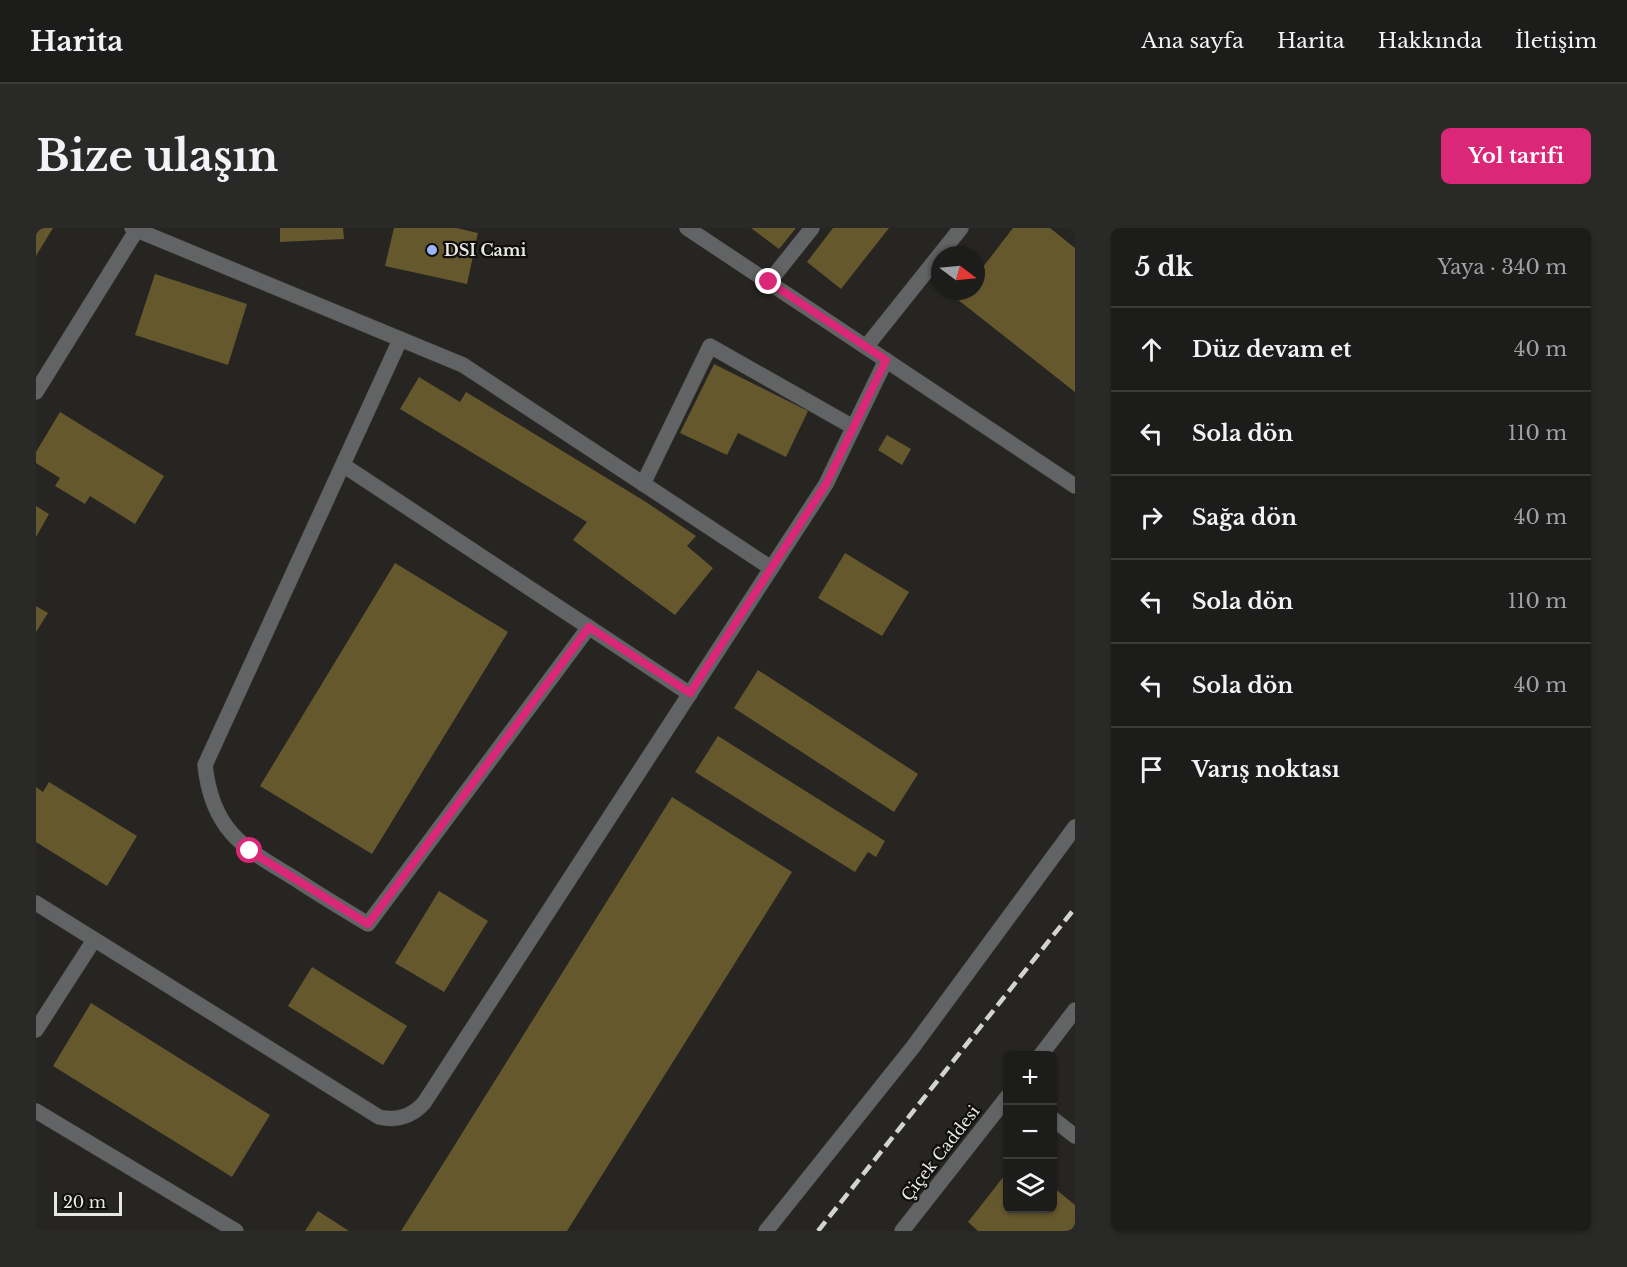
<!DOCTYPE html>
<html lang="tr">
<meta charset="utf-8">
<style>
body{margin:0;font-family:"Libre Baskerville",serif;background:#292927;color:#f1f3f6}
.controls{position:absolute;right:18px;bottom:18px;display:grid;overflow:hidden;border-radius:9px;box-shadow:0 2px 4px #0004}
.controls button{width:54px;height:54px;display:grid;place-items:center;padding:0;border:0;border-bottom:2px solid #3a3a39;background:#1c1c1a;color:#f1f3f6;font:30px sans-serif}
.compass{position:absolute;left:895px;top:18px;width:54px;height:54px;border-radius:50%;background:#1c1c1a;box-shadow:0 2px 4px #0004;rotate:106deg}
.scale{position:absolute;left:18px;bottom:15px;width:68px;box-sizing:border-box;padding-left:6px;border:3px solid #e7e7e4;border-top:0;font-size:16px;line-height:21px;white-space:nowrap;color:#e7e7e4;-webkit-text-stroke:4px #0f0e0d;paint-order:stroke}
.stop{position:absolute;width:18px;height:18px;margin:-14px;border:4px solid #db2777;border-radius:50%;background:#fff}
.stop.end{background:#db2777;border-color:#fff;box-shadow:0 2px 6px #0008}
.list{margin:0;padding:0;list-style:none}
h2{display:flex;justify-content:space-between;align-items:center;height:78px;margin:0;padding:0 24px;font-size:26px}
h2 small{font-size:20px;font-weight:400;color:#a0a1a2}
.list li{display:grid;grid-template-columns:39px 1fr auto;gap:18px;align-items:center;box-sizing:border-box;height:84px;padding:0 24px;border-top:2px solid #3a3a39}
.list b{display:block;font-size:22px;white-space:nowrap}
.list em{font-size:20px;font-style:normal;color:#a0a1a2}
.icon{flex:none;width:33px;height:33px;fill:none;stroke:currentColor;stroke-width:2;stroke-linecap:round;stroke-linejoin:round}
.map{position:relative;flex:none;width:1039px;height:1003px;overflow:hidden;border-radius:9px}
header{display:flex;align-items:center;gap:36px;box-sizing:border-box;height:84px;padding:0 30px;background:#1c1c1a;border-bottom:2px solid #3a3a39}
header strong{font-size:28px}
nav{display:flex;gap:33px;margin-inline-start:auto;font-size:21px}
.intro{display:flex;align-items:center;justify-content:space-between;box-sizing:border-box;height:144px;padding:0 36px}
h1{margin:0;font-size:42px}
.button{padding:15px 27px;border-radius:9px;background:#db2777;color:#fff;font-size:21px;font-weight:700}
main{display:flex;gap:36px;padding:0 36px}
aside{flex:1;background:#1c1c1a;border-radius:9px;box-shadow:0 2px 4px #0004}
.map>svg:first-child{display:block}
</style>
<header>
<strong>Harita</strong>
<nav><a>Ana sayfa</a><a>Harita</a><a>Hakkında</a><a>İletişim</a></nav>
</header>
<div class="intro"><h1>Bize ulaşın</h1><a class="button">Yol tarifi</a></div>
<main>
<div class="map">
<svg width="1039" height="1003" viewBox="0 0 1039 1003">
<rect width="100%" height="100%" fill="#262522"/>
<!-- building -->
<g fill="#66582d">
<path d="M0 0H17L0 28Z"/>
<path d="M244 0H307L308 11 244 14Z"/>
<path d="M358 0H420L442 5 431 56 349 38Z"/>
<path d="M715 0H760L743 21Z"/>
<path d="M797 0H853L805 61 771 34Z"/>
<path d="M977 0H1014L1039 20V164L921 71 928 63H940V48Z"/>
<path d="M119 46 211 76 192 137 99 107Z"/>
<path d="M678 136 772 183 750 229 702 205 691 227 644 205Z"/>
<path d="M383 149 424 174 430 164 610 274 660 308 651 318 677 340 639 387 537 312 551 294 364 181Z"/>
<path d="M24 184 128 248 99 296 54 268 49 276 19 258 24 250 0 235V224Z"/>
<path d="M851 207 875 221 866 237 842 222Z"/>
<path d="M0 278 13 286 0 309Z"/>
<path d="M809 325 873 364 846 408 782 370Z"/>
<path d="M359 335 472 404 336 626 224 558Z"/>
<path d="M0 378 12 385 0 404Z"/>
<path d="M722 442 882 546 858 584 698 480Z"/>
<path d="M682 508 849 613 840 629 832 624 819 644 659 544Z"/>
<path d="M13 554 101 608 71 658 0 614V559L7 564Z"/>
<path d="M636 569 756 644 531 1003H365Z"/>
<path d="M403 663 452 693 408 764 359 735Z"/>
<path d="M276 739 371 798 347 837 252 778Z"/>
<path d="M55 775 234 887 196 949 17 838Z"/>
<path d="M972 943V980H1017V959L1039 977V1003H942L932 994Z"/>
<path d="M282 983 313 1003H269Z"/>
</g>
<g fill="none" stroke-linecap="round" stroke-linejoin="round">
<!-- street casing -->
<g stroke="#41403d" stroke-width="16">
<g id="street">
<path d="M96 0 427 137 735 340"/>
<path d="M651 0 1039 258"/>
<path d="M733 54 776 0"/>
<path d="M364 112 169 537C176 602 206 619 258 650 282 666 307 681 332 696L553 399"/>
<path d="M830 119 925 0"/>
<path d="M0 164 100 3"/>
<path d="M307 237 654 466"/>
<path d="M607 256 674 118 817 199"/>
<path d="M0 675 343 889C361 893 375 889 388 875L790 256 850 132"/>
<path d="M0 802 58 712"/>
<path d="M1004 828 1039 782"/>
<path d="M0 883 200 1003"/>
<path d="M1017 891 1039 908"/>
<path d="M730 1003 877 819 1039 599"/>
<path d="M866 1003 972 868"/>
</g>
</g>
<!-- street -->
<use href="#street" stroke="#626364" stroke-width="15"/>
<!-- rail -->
<path stroke="#d3d3d0" stroke-width="4.5" stroke-dasharray="12 6" stroke-linecap="butt" d="M782 1003 1039 680"/>
</g>
<g fill="none" stroke-linecap="round" stroke-linejoin="round">
<!-- route -->
<path stroke="#db2777" stroke-width="8" d="M214 623 332 696 553 399 654 465 790 256 850 132 733 54"/>
</g>
<!-- markers -->
<circle fill="#9ab5fd" stroke="#0f0e0d" stroke-width="2" cx="396" cy="22" r="6"/>
<g text-anchor="middle" dominant-baseline="central" stroke-width="4.5" stroke-linejoin="round" paint-order="stroke">
<!-- poi labels -->
<g font-size="16" font-weight="bold" fill="#e7e7e4" stroke="#0f0e0d" text-anchor="start">
<text x="408" y="22">DSI Cami</text>
</g>
<!-- street labels -->
<g font-size="16" fill="#e7e7e4" stroke="#0f0e0d">
<text transform="translate(904 925) rotate(-52)">Çiçek Caddesi</text>
</g>
</g>
</svg>
<div class="controls">
<button>+</button>
<button>−</button>
<button><svg class="icon" aria-label="layers" viewBox="0 0 24 24"><path d="M12 4l9 5-9 5-9-5zM3 14l9 5 9-5"/></svg></button>
</div>
<svg class="compass" viewBox="-18 -18 36 36"><path d="M0-13l5 13h-10z" fill="#e53935"/><path d="M0 13l5-13h-10z" fill="#a0a1a2"/></svg>
<div class="scale">20 m</div>
<div class="stop" style="left:214px;top:623px"></div>
<div class="stop end" style="left:733px;top:54px"></div>
</div>
<aside>
<h2>5 dk<small>Yaya · 340 m</small></h2>
<ul class="list">
<li><svg class="icon" aria-label="ahead" viewBox="0 0 24 24"><path d="M12 20V5M6 11l6-6 6 6"/></svg><div><b>Düz devam et</b></div><em>40 m</em></li>
<li><svg class="icon" aria-label="left" viewBox="0 0 24 24"><path d="M17 20v-9H6M10 6l-5 5 5 5"/></svg><div><b>Sola dön</b></div><em>110 m</em></li>
<li><svg class="icon" aria-label="right" viewBox="0 0 24 24"><path d="M7 20v-9h11M14 6l5 5-5 5"/></svg><div><b>Sağa dön</b></div><em>40 m</em></li>
<li><svg class="icon" aria-label="left" viewBox="0 0 24 24"><path d="M17 20v-9H6M10 6l-5 5 5 5"/></svg><div><b>Sola dön</b></div><em>110 m</em></li>
<li><svg class="icon" aria-label="left" viewBox="0 0 24 24"><path d="M17 20v-9H6M10 6l-5 5 5 5"/></svg><div><b>Sola dön</b></div><em>40 m</em></li>
<li><svg class="icon" aria-label="arrive" viewBox="0 0 24 24"><path d="M6 21V4h12l-3 4 3 4H6"/></svg><div><b>Varış noktası</b></div></li>
</ul>
</aside>
</main>
